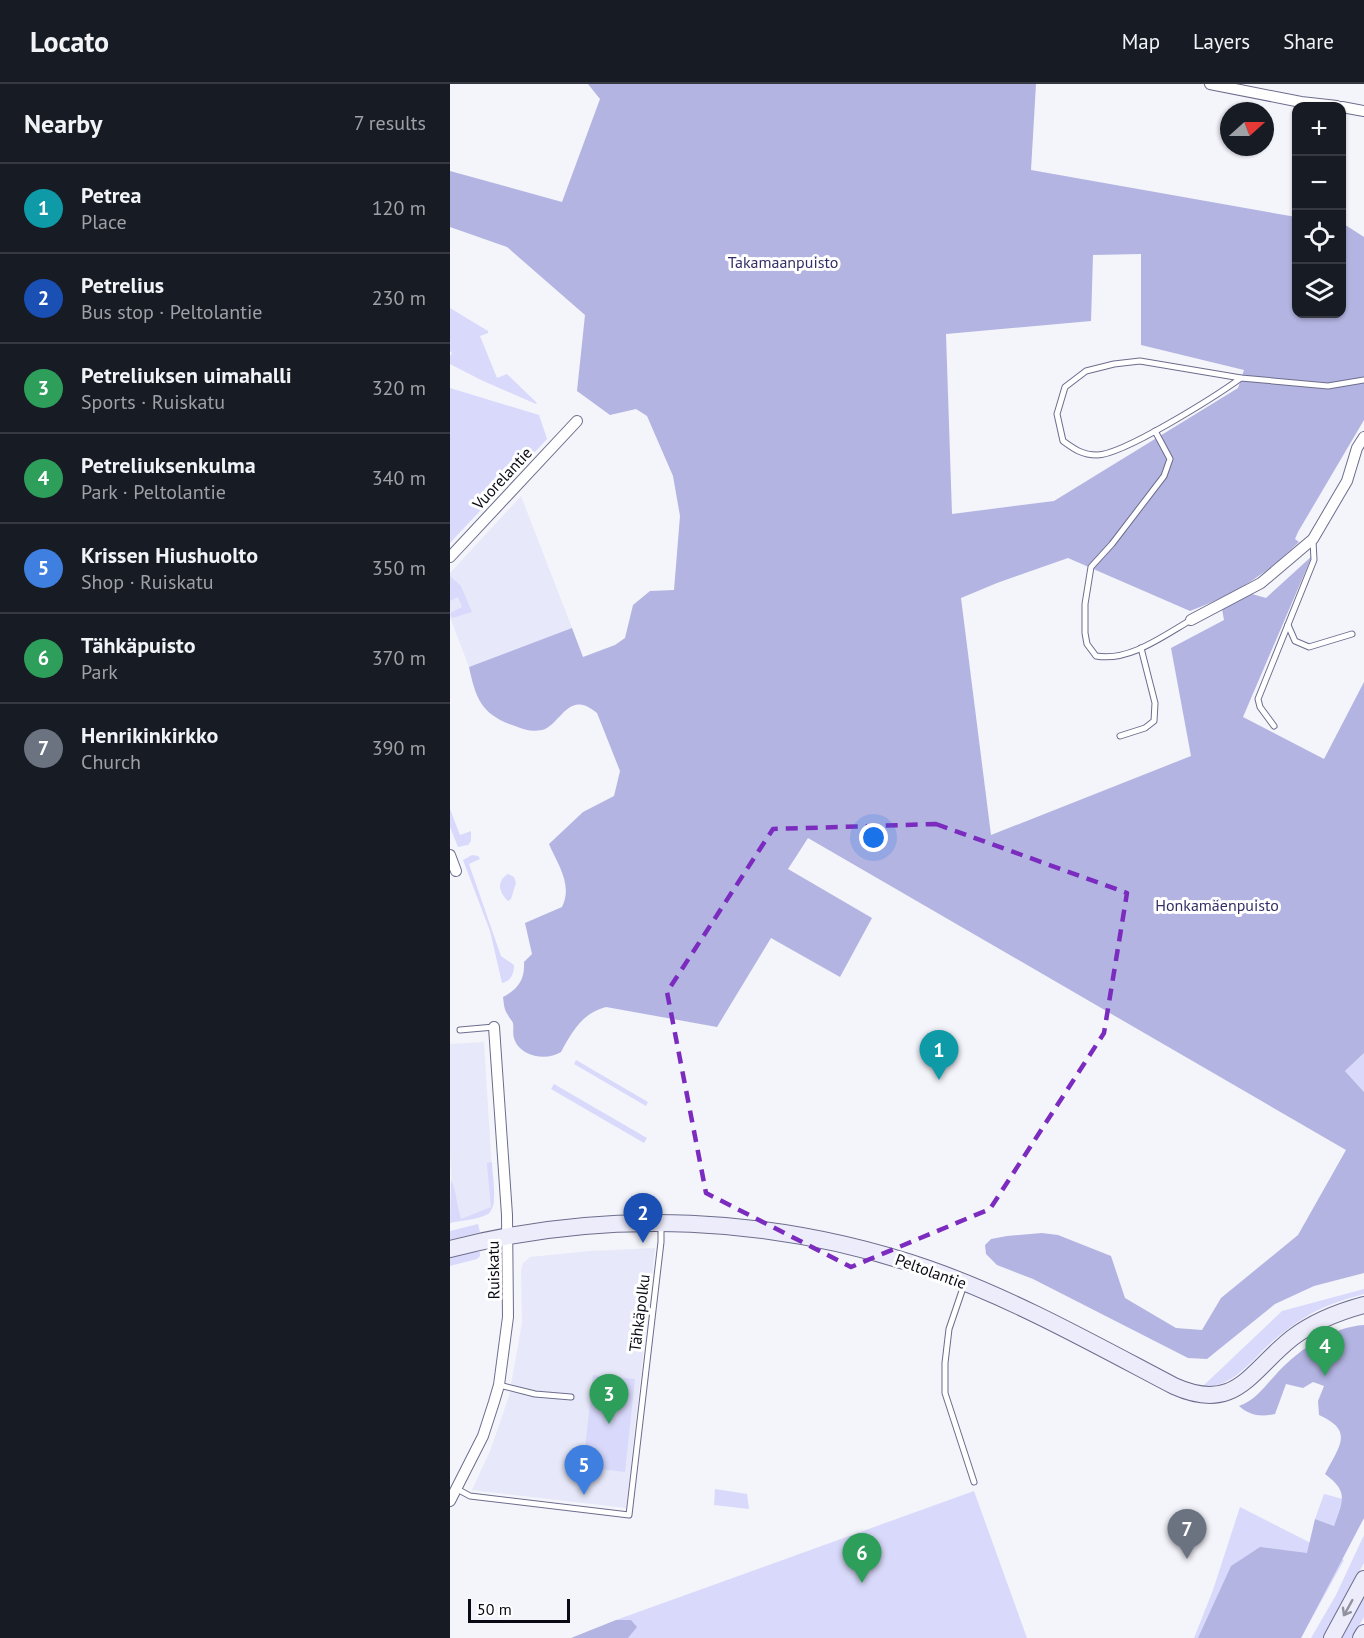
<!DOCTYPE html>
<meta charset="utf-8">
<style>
body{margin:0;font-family:"PT Sans",sans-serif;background:#242831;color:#f1f3f6}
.controls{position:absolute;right:18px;top:18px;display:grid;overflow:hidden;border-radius:12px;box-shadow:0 2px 4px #0004}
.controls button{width:54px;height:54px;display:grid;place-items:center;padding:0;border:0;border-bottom:2px solid #363941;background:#171b24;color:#f1f3f6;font:30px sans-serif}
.compass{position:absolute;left:770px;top:18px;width:54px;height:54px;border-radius:50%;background:#171b24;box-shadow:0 2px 4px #0004;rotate:69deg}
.scale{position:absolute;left:18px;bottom:15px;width:102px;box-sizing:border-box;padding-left:6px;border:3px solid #0a0a15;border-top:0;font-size:16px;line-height:21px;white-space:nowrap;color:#0a0a15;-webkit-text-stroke:4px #fff;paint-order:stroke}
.you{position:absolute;left:424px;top:754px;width:21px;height:21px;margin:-15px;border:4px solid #fff;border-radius:50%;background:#1a73e8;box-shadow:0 0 0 9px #1a73e833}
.badge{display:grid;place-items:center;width:39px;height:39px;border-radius:50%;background:#a0b395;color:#fff;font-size:20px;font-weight:700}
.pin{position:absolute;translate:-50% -50px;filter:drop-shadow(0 2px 3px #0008)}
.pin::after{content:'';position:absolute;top:32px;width:21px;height:18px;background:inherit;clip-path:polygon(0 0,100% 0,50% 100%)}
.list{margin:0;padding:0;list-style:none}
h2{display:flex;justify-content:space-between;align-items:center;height:78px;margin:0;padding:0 24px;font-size:26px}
h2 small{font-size:20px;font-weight:400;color:#9ea1a6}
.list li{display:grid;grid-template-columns:39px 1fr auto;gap:18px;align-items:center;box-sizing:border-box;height:90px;padding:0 24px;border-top:2px solid #363941}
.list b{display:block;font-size:22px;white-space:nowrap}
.list p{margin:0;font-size:20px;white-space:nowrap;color:#9ea1a6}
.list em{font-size:20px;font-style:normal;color:#9ea1a6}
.icon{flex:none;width:33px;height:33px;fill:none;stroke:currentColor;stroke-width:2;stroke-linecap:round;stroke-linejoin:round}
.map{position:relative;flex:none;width:914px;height:1554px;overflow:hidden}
header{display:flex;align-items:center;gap:36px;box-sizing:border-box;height:84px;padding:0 30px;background:#171b24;border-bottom:2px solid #363941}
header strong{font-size:28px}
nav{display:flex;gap:33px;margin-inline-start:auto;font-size:21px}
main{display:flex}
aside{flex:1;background:#171b24}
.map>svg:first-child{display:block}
</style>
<header>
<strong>Locato</strong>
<nav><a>Map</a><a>Layers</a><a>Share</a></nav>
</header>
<main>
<aside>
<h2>Nearby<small>7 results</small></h2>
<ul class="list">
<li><span class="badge" style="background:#0f9aa8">1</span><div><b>Petrea</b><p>Place</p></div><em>120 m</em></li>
<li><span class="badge" style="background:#1a4fb4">2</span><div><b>Petrelius</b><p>Bus stop · Peltolantie</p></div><em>230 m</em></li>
<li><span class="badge" style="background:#2e9e5b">3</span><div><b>Petreliuksen uimahalli</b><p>Sports · Ruiskatu</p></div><em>320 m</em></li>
<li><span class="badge" style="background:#2e9e5b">4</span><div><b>Petreliuksenkulma</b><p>Park · Peltolantie</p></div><em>340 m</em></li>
<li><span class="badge" style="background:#3f7fe0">5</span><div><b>Krissen Hiushuolto</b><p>Shop · Ruiskatu</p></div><em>350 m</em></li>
<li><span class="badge" style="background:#2e9e5b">6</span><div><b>Tähkäpuisto</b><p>Park</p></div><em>370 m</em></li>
<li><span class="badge" style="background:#6b7280">7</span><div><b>Henrikinkirkko</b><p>Church</p></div><em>390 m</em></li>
</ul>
</aside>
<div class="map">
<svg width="914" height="1554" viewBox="0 0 914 1554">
<rect width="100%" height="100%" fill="#f4f4fb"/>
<!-- built -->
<g fill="#e7e8f9">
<path d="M71 412 122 544 19 583 0 533V489Z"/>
<path d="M34 958 44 1120 38 1130 4 1138 0 1068V960Z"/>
<path d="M205 1164 176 1424 22 1406 40 1367 59 1312 72 1239 71 1187 73 1179 80 1173 139 1167Z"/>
</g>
<!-- green -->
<g fill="#d9dafb">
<path d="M0 224 38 247V249L30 252 47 294 57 290 87 319 86 320 31 296 0 280V272L2 269 0 267Z"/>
<path d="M0 304 89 331 97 355 0 459Z"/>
<path d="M0 492 11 502 22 528 2 534 0 529 12 523 8 513 0 517Z"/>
<path d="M0 725 10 751 21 747V757L18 761 8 763 0 743Z"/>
<path d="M22 771 28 772 30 775 19 780 51 872 64 881C64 890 61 897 52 899L40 847 13 776Z"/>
<path d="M58 790 64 793 66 799 61 815 58 817C49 809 46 797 58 790Z"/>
<path d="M914 969V1008L895 987Z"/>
<path d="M126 976 198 1018 196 1022 124 980Z"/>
<path d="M104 1000 197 1054 194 1059 101 1005Z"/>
<path d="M42 1078C42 1090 49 1123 38 1130 28 1136 11 1136 0 1139L1 1096C6 1105 7 1123 11 1135L41 1123 37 1081V1079Z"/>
<path d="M28 1140 30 1148 0 1156V1147Z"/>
<path d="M21 1168H30V1172L27 1175 0 1182V1173Z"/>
<path d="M914 1205V1210C893 1216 872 1222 854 1234 843 1241 833 1248 824 1256 801 1276 785 1303 752 1303L832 1227Z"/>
<path d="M143 1291 185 1295 175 1388 133 1383Z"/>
<path d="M265 1405 297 1410 299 1425 264 1421Z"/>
<path d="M524 1407 577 1554H178L186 1543 166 1536Z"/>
<path d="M874 1410 893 1415 884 1442 865 1435Z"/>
<path d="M790 1423 894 1476 851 1554H744L763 1506Z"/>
<path d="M914 1451V1479L873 1554H861L886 1511Z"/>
<path d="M914 1512V1533L902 1554H892Z"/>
</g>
<!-- forest -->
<g fill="#b3b4e2" fill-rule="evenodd">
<path d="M138 0H586L581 86 846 133V230H892V141L897 142 914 153V336L848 448 845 455 849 458C814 492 785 510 740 527L618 474 547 499 511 514 541 751 741 672 721 564 774 536 772 525 802 510 816 514 862 472 793 633 874 675 914 598V969L895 987 914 1008V1189L864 1202 825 1220 757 1275 738 1274 583 1195 547 1181 536 1170 535 1161 541 1155 557 1152 592 1149 608 1151 661 1172 675 1214 726 1244 752 1246 771 1214 848 1151 896 1066 358 754 338 785 422 834 390 893 321 854 267 943 156 923C132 929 122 948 111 968 97 977 72 973 65 957 62 950 64 946 63 939 62 936 59 934 58 931 54 926 54 920 53 913 68 905 75 896 74 878L82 870 75 839 112 823C123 801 108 781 99 760L133 728 164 712 170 687 147 629C118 604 111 641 92 646 82 648 75 646 65 642 32 631 26 616 19 583L122 544 133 573 165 561 175 554 183 521 200 507 224 506 230 432 223 392 197 332 186 325 160 331 127 307 135 231 57 163 0 143V87L112 118 150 15ZM691 170V261L794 286 788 304 604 417 502 430 496 250 641 237 643 171Z"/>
<path d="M914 1241V1434L851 1554H748L781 1482 810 1463 857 1469 865 1435 884 1442C893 1416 899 1408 875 1390 889 1362 905 1347 869 1331L868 1317 874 1302 863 1298 853 1304 836 1300 825 1330C810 1333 801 1332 789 1322 805 1317 817 1300 828 1288 850 1265 882 1243 914 1241Z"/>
<path d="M166 1536H181L187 1543 178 1554H121Z"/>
</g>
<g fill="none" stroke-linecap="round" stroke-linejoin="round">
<!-- lane casing -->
<g stroke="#6c6d8c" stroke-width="7">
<g id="lane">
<path d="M791 294C766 312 673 371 647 371 632 371 624 365 613 357L607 330 615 303 636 287 664 280 690 277 791 294 878 302 914 296"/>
<path d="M705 347 720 375 714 392 662 460 641 483 635 520V549L637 560 646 572C679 578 713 552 741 536"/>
<path d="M838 541 845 557 859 563 902 550"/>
<path d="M824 642 810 623 808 615 864 476 863 457"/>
<path d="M670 652 695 644 704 637 705 619 691 564"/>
<path d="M10 946 44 943"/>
<path d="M514 1201 499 1245 495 1279V1309L524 1398"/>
<path d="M49 1301 85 1310 121 1313"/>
<path d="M7 1405 20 1412 179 1431 211 1158V1140"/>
</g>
</g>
<!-- street casing -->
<g stroke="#6c6d8c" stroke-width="12">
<g id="street">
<path d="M760 0 851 18 887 22"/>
<path d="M892 23 914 27"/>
<path d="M0 473 127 337"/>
<path d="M741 536 811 499 863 455 897 397 907 364 914 353"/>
<path d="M0 771 6 787"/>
<path d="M0 1417 33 1352 44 1318 49 1301 58 1233 57 1131 44 943"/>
</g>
</g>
<!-- secondary casing -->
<g stroke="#6c6d8c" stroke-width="18">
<g id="secondary">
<path d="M0 1165C157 1124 325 1132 479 1185 564 1215 644 1260 724 1302 786 1330 800 1287 842 1254 863 1238 888 1228 914 1221"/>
<path d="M882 1554 914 1495"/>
<path d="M911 1554 914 1549"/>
</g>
</g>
<!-- lane -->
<use href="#lane" stroke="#fff" stroke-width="5"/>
<!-- street -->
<use href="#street" stroke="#fff" stroke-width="10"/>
<!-- secondary -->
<use href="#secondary" stroke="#ececfb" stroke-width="16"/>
</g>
<!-- one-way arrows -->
<defs><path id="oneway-shaft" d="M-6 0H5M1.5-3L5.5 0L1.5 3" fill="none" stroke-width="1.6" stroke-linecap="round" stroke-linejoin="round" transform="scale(1.5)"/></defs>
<use stroke="#92929f" href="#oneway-shaft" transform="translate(898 1524) rotate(119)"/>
<!-- marked area -->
<path fill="none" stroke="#7b2cbf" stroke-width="4.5" stroke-dasharray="12 8" stroke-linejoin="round" d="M486 740 677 809 654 949 540 1125 401 1183 256 1109 217 908 323 745Z"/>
<g text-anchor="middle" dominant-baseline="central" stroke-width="6" stroke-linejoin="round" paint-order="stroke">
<!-- park labels -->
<g font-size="16" fill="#342f67" stroke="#fff">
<text x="333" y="178">Takamaanpuisto</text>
<text x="767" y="821">Honkamäenpuisto</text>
</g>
<!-- street labels -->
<g font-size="16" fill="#0a0a15" stroke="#fff">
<text transform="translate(52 394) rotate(-47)">Vuorelantie</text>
<text transform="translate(43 1186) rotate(-91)">Ruiskatu</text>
<text transform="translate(481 1187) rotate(20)">Peltolantie</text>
<text transform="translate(189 1229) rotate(-83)">Tähkäpolku</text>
</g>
</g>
</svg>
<div class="controls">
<button>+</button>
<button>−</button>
<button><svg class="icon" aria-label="locate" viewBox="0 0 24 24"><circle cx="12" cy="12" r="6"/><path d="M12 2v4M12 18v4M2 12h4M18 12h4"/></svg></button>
<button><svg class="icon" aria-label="layers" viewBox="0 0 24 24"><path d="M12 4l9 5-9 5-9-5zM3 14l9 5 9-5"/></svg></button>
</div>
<svg class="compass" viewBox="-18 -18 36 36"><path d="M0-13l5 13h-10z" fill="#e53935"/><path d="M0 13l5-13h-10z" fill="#9ea1a6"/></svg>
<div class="scale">50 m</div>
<div class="you"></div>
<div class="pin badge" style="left:489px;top:996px;background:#0f9aa8">1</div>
<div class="pin badge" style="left:193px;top:1159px;background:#1a4fb4">2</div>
<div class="pin badge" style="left:159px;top:1340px;background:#2e9e5b">3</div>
<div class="pin badge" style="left:875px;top:1292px;background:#2e9e5b">4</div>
<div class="pin badge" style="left:134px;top:1411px;background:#3f7fe0">5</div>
<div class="pin badge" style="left:412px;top:1499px;background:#2e9e5b">6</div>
<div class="pin badge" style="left:737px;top:1475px;background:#6b7280">7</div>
</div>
</main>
